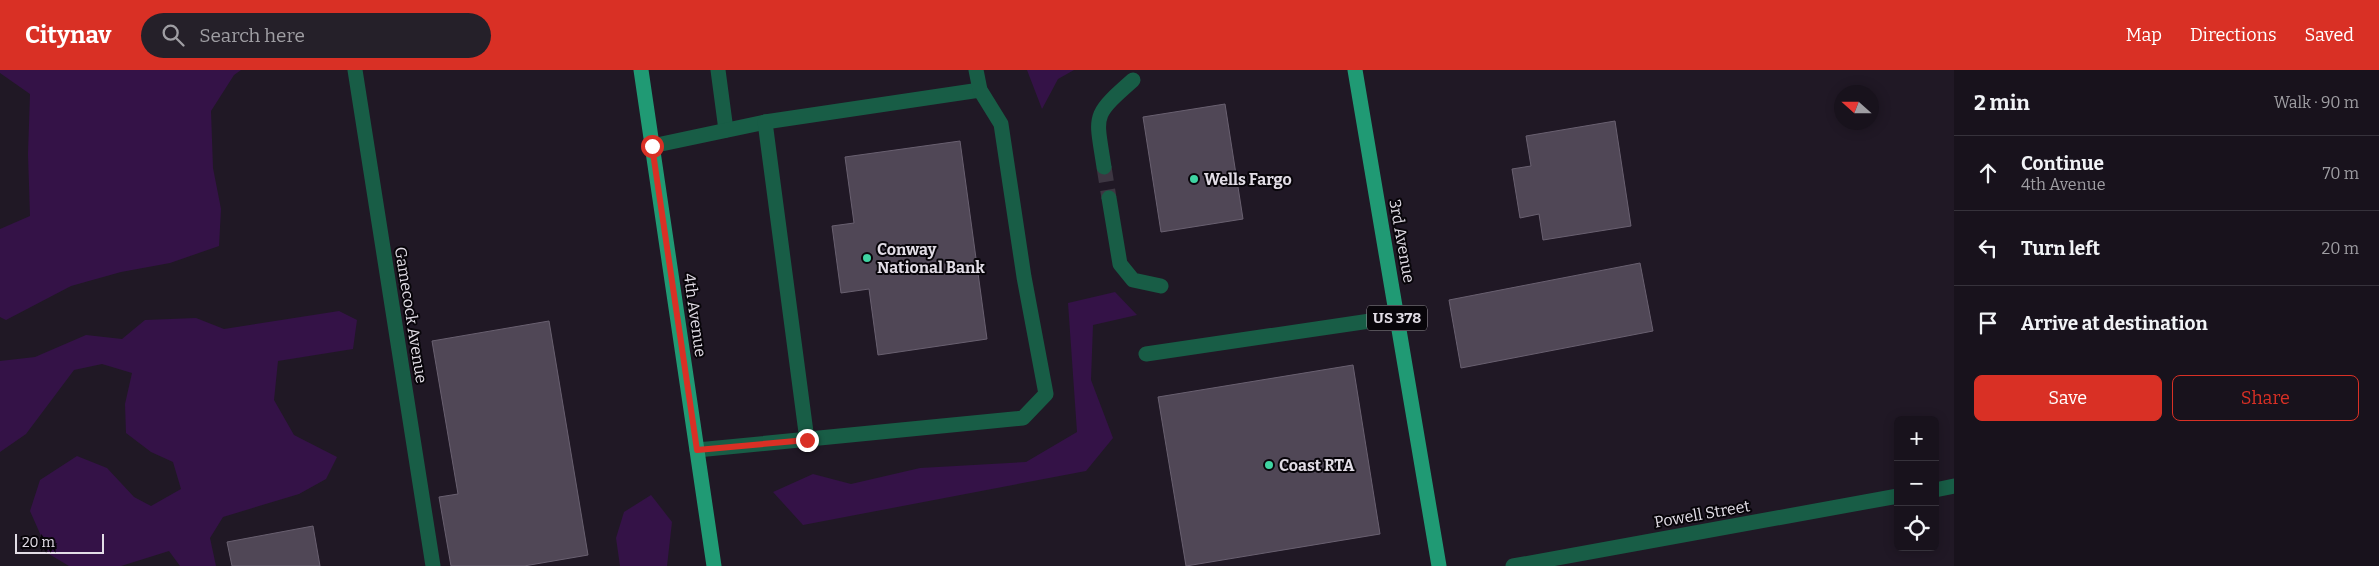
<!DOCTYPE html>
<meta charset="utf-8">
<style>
body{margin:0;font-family:Bitter,serif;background:#252029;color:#f1f3f6}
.controls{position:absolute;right:15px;bottom:15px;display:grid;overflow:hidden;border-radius:8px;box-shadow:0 2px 12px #0003}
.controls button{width:45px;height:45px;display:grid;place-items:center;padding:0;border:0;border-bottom:1px solid #36323b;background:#18121c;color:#f1f3f6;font:25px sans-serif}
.compass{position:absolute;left:1834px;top:15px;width:45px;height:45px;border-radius:50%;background:#18121c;box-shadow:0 2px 12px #0003;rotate:291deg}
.scale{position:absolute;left:15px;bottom:12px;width:89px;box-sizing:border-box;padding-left:5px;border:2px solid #e2dde6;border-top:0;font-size:14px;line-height:18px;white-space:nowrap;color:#e2dde6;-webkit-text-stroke:4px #08050a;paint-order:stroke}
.stop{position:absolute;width:15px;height:15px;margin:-11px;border:4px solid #d93025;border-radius:50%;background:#fff}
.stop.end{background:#d93025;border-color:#fff;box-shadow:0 1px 5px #0008}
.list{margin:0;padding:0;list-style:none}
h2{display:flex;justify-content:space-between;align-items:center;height:65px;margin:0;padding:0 20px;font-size:21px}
h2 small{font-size:16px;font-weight:400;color:#9f9ea3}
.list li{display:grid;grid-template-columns:32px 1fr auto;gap:15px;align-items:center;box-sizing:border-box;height:75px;padding:0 20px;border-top:1px solid #36323b}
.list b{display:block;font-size:19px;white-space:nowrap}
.list p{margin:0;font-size:16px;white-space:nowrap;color:#9f9ea3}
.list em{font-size:16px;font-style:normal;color:#9f9ea3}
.actions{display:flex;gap:10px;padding:15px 20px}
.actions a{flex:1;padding:11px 0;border:1px solid #d93025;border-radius:8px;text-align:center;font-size:18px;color:#d93025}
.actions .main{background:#d93025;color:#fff}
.icon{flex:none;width:28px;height:28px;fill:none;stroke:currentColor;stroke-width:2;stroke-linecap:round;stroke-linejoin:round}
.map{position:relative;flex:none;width:1954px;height:496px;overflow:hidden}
header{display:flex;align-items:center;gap:30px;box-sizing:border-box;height:70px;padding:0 25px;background:#d93025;color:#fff}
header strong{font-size:24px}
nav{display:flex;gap:28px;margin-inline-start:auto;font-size:18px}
.search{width:350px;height:45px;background:#252029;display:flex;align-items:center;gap:12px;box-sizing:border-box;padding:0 18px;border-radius:28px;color:#9f9ea3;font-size:19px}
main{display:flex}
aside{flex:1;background:#18121c}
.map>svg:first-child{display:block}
</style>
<header>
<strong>Citynav</strong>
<div class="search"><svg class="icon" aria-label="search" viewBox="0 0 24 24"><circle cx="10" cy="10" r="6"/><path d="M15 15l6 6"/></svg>Search here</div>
<nav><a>Map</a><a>Directions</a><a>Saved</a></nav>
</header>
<main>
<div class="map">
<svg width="1954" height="496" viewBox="0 0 1954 496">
<rect width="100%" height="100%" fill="#201825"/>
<!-- green -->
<g fill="#341247">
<path d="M0 0H241L234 5 211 41 213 98 221 139 219 176 170 193 121 202 71 216 6 250 0 247V159L30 146 28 84 30 24 0 3Z"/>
<path d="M1027 0H1074L1058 9 1042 39Z"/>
<path d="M1115 222 1137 245 1093 255 1091 310 1113 368 1086 401 803 455 773 422 813 404 851 414 920 398 1026 392 1077 362 1068 233Z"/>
<path d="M339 241 357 250 353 279 278 291 274 330 294 365 337 387 326 409 299 424 223 447 210 468 216 496H180L169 481 121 496H69L49 484 30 441 40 410 77 386 107 398 134 427 151 436 181 419 173 392 151 382 126 363 125 334 132 303 102 294 74 300 26 364 0 382V291L35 287 86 265 122 269 145 250 196 248 224 259Z"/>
<path d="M651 425 672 452 667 496H620L616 468 624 442Z"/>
</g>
<!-- building -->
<g fill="#504756" stroke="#696070">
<path d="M1225 34 1243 149 1161 162 1143 47Z"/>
<path d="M1615 51 1631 156 1543 170 1539 144 1520 148 1512 99 1531 96 1526 66Z"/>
<path d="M960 71 987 269 878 285 869 219 841 223 832 156 854 153 845 87Z"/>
<path d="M1640 193 1653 261 1461 298 1449 230Z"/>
<path d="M549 251 588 485 524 496H451L439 427 458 424 432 271Z"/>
<path d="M1353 295 1380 464 1186 496 1158 327Z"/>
<path d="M313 456 320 496H232L227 472Z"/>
</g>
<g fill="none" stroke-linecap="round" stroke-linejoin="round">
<!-- minor-tunnel -->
<path stroke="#3d3642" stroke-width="15" stroke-dasharray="15 8" stroke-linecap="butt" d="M1104 97 1109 128"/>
<!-- minor -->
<g stroke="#185d46" stroke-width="15">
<path d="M355 0 433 496"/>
<path d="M718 0 726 60"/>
<path d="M652 76 765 52"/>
<path d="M1104 97C1096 44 1091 47 1133 10"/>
<path d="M1109 128 1120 194 1133 210 1161 216"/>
<path d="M1146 284 1397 247"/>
<path d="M807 370 765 52 980 20"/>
<path d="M697 380 1023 348 1046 324 1024 207 1001 54 980 20 976 0"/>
<path d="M1935 420 1954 416"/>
<path d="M1513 496 1898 426"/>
</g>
<!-- major -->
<g stroke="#209a74" stroke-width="15">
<path d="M641 0 714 496"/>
<path d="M1355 0 1439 496"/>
</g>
</g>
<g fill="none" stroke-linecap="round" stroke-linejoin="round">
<!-- route -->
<path stroke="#d93025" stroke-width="6" d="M652 76 697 380 807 370"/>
</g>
<!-- markers -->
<g fill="#3fd4a2" stroke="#08050a" stroke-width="2">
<circle cx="1194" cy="109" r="5"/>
<circle cx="867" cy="188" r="5"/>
<circle cx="1269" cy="395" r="5"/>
</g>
<g text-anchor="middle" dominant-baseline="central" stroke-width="4" stroke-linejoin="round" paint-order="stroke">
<!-- shield labels -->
<rect fill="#08050a" stroke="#a19ca4" stroke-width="1" x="1367" y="235.5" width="60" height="25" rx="4"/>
<g font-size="15" font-weight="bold" fill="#e2dde6">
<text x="1397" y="248">US 378</text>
</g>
<!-- poi labels -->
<g font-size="16" font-weight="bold" fill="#e2dde6" stroke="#08050a" text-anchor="start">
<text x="1204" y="109">Wells Fargo</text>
<text x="877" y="179">Conway<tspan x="877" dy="18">National Bank</tspan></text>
<text x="1279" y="395">Coast RTA</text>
</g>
<!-- street labels -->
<g font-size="16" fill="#e2dde6" stroke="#08050a">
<text transform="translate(1402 171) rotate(80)">3rd Avenue</text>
<text transform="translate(411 245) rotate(81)">Gamecock Avenue</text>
<text transform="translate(695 245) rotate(82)">4th Avenue</text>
<text transform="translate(1702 444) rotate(-10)">Powell Street</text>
</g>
</g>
</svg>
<div class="controls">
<button>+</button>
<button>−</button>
<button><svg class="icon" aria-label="locate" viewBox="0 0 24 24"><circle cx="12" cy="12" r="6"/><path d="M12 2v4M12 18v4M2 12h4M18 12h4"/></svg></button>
</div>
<svg class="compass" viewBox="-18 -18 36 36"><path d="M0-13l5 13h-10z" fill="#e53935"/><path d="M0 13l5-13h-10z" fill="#9f9ea3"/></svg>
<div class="scale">20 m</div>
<div class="stop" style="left:652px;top:76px"></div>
<div class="stop end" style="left:807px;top:370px"></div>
</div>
<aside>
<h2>2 min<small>Walk · 90 m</small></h2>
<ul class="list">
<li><svg class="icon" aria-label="ahead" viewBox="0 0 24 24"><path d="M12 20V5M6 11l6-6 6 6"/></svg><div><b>Continue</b><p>4th Avenue</p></div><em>70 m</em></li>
<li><svg class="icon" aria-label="left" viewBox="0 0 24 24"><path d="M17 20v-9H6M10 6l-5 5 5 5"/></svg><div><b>Turn left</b></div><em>20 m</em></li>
<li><svg class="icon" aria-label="arrive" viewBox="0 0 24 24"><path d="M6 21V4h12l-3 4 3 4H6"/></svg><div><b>Arrive at destination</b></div></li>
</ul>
<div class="actions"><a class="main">Save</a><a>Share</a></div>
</aside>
</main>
